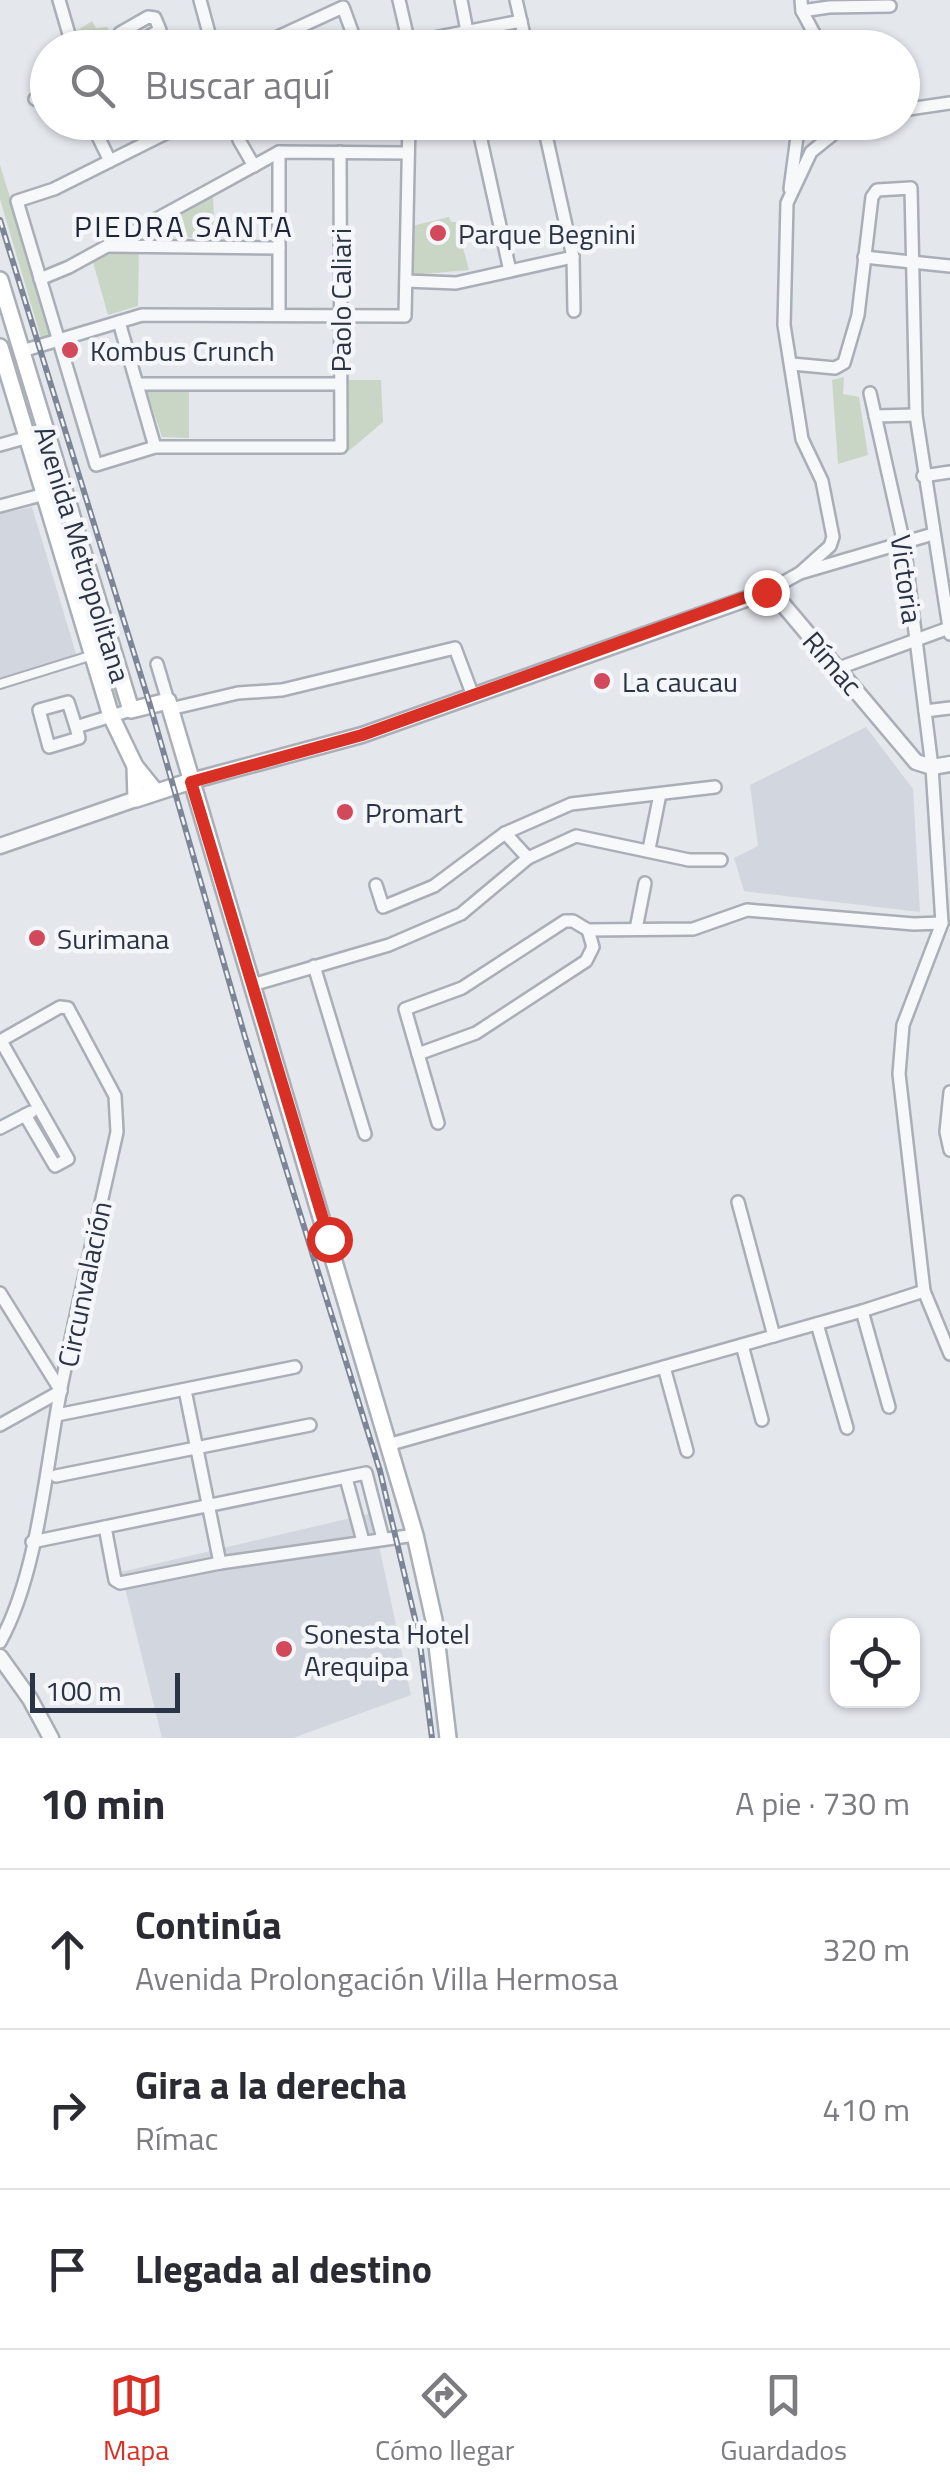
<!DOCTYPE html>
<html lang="es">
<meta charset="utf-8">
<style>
body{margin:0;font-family:"Titillium Web",sans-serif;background:#f7f7f7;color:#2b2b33}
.controls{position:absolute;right:30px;bottom:30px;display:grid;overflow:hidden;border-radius:20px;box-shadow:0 2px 8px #0004}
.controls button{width:90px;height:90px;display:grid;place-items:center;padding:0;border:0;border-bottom:2px solid #e1e1e2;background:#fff;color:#2b2b33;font:50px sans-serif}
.scale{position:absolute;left:30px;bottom:25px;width:150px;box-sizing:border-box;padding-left:10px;border:5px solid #2b3445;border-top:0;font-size:28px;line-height:35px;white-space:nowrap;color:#2b3445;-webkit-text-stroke:8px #f4f6f9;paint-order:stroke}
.stop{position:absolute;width:30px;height:30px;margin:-22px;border:8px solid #d93025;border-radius:50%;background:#fff}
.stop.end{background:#d93025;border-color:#fff;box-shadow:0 2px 10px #0008}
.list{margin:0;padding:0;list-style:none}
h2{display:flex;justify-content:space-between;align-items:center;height:130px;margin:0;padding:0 40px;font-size:42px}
h2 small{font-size:32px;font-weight:400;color:#7c7c81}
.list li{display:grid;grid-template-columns:65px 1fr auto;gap:30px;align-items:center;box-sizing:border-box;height:160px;padding:0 40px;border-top:2px solid #e1e1e2}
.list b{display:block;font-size:38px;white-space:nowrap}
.list p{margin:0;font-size:32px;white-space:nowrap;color:#7c7c81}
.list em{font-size:32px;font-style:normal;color:#7c7c81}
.icon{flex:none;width:55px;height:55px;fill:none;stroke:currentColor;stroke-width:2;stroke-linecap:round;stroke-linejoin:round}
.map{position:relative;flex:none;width:950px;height:1738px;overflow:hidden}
.search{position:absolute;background:#fff;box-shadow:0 2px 8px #0004;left:30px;right:30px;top:30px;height:110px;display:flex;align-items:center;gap:25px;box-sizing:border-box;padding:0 35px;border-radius:55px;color:#7c7c81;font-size:38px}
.sheet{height:610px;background:#fff}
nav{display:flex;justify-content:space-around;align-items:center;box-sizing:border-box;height:140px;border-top:2px solid #e1e1e2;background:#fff;font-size:28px;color:#7c7c81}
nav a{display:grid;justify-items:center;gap:5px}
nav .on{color:#d93025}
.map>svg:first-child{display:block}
</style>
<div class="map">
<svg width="950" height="1738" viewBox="0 0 950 1738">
<rect width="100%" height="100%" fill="#e4e7ec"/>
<!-- built -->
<g fill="#d2d6de">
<path d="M32 507 77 657 0 680V514Z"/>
<path d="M866 727 913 789 920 912 744 891 734 858 758 846 750 785Z"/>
<path d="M372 1513 411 1695 293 1738H162L121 1572Z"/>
</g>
<!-- green -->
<g fill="#c9d6c5">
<path d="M92 21 96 28 107 27 119 45 76 47 72 34Z"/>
<path d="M0 165 52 335 41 338 0 199Z"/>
<path d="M213 196 215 238 139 237Z"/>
<path d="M449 217 451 222H456L469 270 413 275 412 226Z"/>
<path d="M115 250H139L138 306 108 315 93 262Z"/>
<path d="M844 377 843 394 859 397 868 455 838 464 832 380Z"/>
<path d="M347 380H381L383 422 344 455Z"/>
<path d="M146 389H189V438L162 437Z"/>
<path d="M42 446 121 700 117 701 38 447Z"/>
</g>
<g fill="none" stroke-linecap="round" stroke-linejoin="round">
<!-- pedestrian casing -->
<g stroke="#a9aeb7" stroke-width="12">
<path id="pedestrian" d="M0 684 93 655"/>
</g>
<!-- minor casing -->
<g stroke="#a9aeb7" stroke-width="16">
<g id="minor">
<path d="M59 0 73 48"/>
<path d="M200 0 213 48"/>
<path d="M399 0 410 48"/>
<path d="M461 0 467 31"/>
<path d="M516 0 527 48"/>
<path d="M801 0 802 11 822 48"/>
<path d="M802 11 829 7 890 6"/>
<path d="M127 48 120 33 148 17 155 18 160 30 129 48"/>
<path d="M269 48 267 42 343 7 358 48"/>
<path d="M382 48 521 21"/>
<path d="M35 99 48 92"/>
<path d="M902 110 950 103"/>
<path d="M91 122 110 161"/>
<path d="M188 122 54 189 17 201 96 465 155 447H341L340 152"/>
<path d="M234 122 239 140 254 166"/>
<path d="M477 122 510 271"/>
<path d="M543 122 573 257 574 311"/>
<path d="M790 189 799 122"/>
<path d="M108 246 279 248"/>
<path d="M864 257 950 266"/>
<path d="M40 279 69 267 279 152 408 153"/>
<path d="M406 281 456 283 573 257"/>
<path d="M279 315V152"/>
<path d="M119 322 155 447"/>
<path d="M22 351 142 315 405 316 409 122"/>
<path d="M792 364 835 368 844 363 858 315 872 197 877 190 911 188 916 415 950 634"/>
<path d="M137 384H340"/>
<path d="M870 393 904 544 932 767 942 923 903 1025 899 1074 924 1291 950 1354"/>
<path d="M875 416 916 415"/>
<path d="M0 445 46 432"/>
<path d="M923 476 950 472"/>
<path d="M0 506 45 494"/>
<path d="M800 573 830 546 833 537 822 481 802 439 784 325 787 203 811 152 842 127 854 122"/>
<path d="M766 592 800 573 933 534"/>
<path d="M157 664 168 701"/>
<path d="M839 668 949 628"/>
<path d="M170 709 238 693 282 690 455 648 473 696"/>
<path d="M925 711 950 708"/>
<path d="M76 727 79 738 49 747 39 710 68 702 76 727 131 710"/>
<path d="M505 833 528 858"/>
<path d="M649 849 660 794"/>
<path d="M376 885 383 907 434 886 505 833 571 804 715 787"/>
<path d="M636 929 645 883"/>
<path d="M314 966 365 1134"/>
<path d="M252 985 389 945 461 914 528 858 576 836 689 860H721"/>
<path d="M0 1041 60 1007 68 1008 115 1096 117 1132C98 1217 78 1302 61 1388 46 1465 38 1574 0 1642"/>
<path d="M1 1041 68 1159 55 1166 25 1115"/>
<path d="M418 1054 476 1033 586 961 593 947 588 930"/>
<path d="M950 1092 946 1132 950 1150"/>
<path d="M438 1123 405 1009 462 988 565 921H573L588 930 693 929 747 910 914 924 942 923"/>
<path d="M0 1128 31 1112"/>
<path d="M738 1202 774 1336"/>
<path d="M0 1293 61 1391"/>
<path d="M862 1311 889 1407"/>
<path d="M817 1324 847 1428"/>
<path d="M742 1345 762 1420"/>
<path d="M664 1367 687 1451"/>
<path d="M185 1390 220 1563"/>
<path d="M57 1415 295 1367"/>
<path d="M0 1425 61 1391"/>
<path d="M391 1444 862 1311 924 1291"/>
<path d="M56 1476 310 1425"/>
<path d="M346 1478 363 1541"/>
<path d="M105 1527 115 1580 120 1583 220 1563 415 1535"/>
<path d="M32 1542 366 1473 383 1539"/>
</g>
</g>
<!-- tertiary casing -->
<g stroke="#a9aeb7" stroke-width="19">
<g id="tertiary">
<path d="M191 781 362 735 766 592 781 602 916 762 932 767 950 764"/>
<path d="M0 846 136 799"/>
<path d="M0 1657 30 1699 51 1738"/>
</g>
</g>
<!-- secondary casing -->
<g stroke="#a9aeb7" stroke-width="20">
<g id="secondary">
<path d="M0 280 131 710 168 701 179 738 415 1535 434 1620 448 1738"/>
<path d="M0 347 111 716 135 766 156 792"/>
<path d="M135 766 136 799 191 781"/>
</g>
</g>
<!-- pedestrian -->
<use href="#pedestrian" stroke="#f7f8fa" stroke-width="8"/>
<!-- minor -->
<use href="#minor" stroke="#f7f8fa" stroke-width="11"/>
<!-- tertiary -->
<use href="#tertiary" stroke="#f7f8fa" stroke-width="14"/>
<!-- secondary -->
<use href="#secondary" stroke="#fff" stroke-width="15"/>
<!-- rail casing -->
<g stroke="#7d8696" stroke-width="6">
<path id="rail" d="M0 220 150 705 245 1037 380 1471 419 1636 432 1738"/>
</g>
<!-- rail -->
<use href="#rail" stroke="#f4f6f9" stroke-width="2.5" stroke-dasharray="8" stroke-linecap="butt"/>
</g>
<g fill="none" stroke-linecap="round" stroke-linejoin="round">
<!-- route -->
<path stroke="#d93025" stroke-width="12" d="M329 1239 191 782 362 735 743 598 766 592"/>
</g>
<!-- markers -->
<g fill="#d1495b" stroke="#f4f6f9" stroke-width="4">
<circle cx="438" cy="233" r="10"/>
<circle cx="70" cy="350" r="10"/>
<circle cx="602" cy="681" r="10"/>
<circle cx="345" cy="812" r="10"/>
<circle cx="37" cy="938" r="10"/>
<circle cx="284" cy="1649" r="10"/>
</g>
<g text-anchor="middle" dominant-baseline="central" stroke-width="9" stroke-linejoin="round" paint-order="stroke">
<!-- poi labels -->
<g font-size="28" fill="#2b3445" stroke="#f4f6f9" text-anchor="start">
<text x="458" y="233">Parque Begnini</text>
<text x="90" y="350">Kombus Crunch</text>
<text x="622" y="681">La caucau</text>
<text x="365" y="812">Promart</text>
<text x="57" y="938">Surimana</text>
<text x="304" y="1633">Sonesta Hotel<tspan x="304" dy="32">Arequipa</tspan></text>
</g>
<!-- street labels -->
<g font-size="28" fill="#2b3445" stroke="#f4f6f9">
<text transform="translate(340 300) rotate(-90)">Paolo Caliari</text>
<text transform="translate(83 554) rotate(73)">Avenida Metropolitana</text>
<text transform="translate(907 579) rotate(82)">Victoria</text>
<text transform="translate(833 663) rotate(49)">Rímac</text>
<text transform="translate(84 1284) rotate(-78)">Circunvalación</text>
</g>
<!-- neighbourhood labels -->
<g font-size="30" letter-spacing="2.5" fill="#1d2536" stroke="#f4f6f9">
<text x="184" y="226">PIEDRA SANTA</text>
</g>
</g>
</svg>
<div class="controls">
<button><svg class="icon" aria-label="locate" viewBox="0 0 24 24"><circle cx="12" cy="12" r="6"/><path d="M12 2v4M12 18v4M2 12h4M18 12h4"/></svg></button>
</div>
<div class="scale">100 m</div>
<div class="stop" style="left:329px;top:1239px"></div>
<div class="stop end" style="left:766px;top:592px"></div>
<div class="search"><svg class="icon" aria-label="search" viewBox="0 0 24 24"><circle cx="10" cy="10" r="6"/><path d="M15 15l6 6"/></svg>Buscar aquí</div>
</div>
<section class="sheet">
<h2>10 min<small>A pie · 730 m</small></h2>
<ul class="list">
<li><svg class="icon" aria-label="ahead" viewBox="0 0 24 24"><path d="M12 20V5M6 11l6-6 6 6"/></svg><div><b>Continúa</b><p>Avenida Prolongación Villa Hermosa</p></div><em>320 m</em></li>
<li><svg class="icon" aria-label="right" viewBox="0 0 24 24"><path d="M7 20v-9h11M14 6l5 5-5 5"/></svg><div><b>Gira a la derecha</b><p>Rímac</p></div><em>410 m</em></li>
<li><svg class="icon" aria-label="arrive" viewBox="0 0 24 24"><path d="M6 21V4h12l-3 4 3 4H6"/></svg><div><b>Llegada al destino</b></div></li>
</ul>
</section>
<nav>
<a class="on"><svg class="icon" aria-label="map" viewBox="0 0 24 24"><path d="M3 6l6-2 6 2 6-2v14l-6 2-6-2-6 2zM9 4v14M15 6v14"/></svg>Mapa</a>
<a><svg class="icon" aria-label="directions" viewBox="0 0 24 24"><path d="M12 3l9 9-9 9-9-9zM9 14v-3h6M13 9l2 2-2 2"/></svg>Cómo llegar</a>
<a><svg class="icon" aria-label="saved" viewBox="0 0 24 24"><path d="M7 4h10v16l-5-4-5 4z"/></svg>Guardados</a>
</nav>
